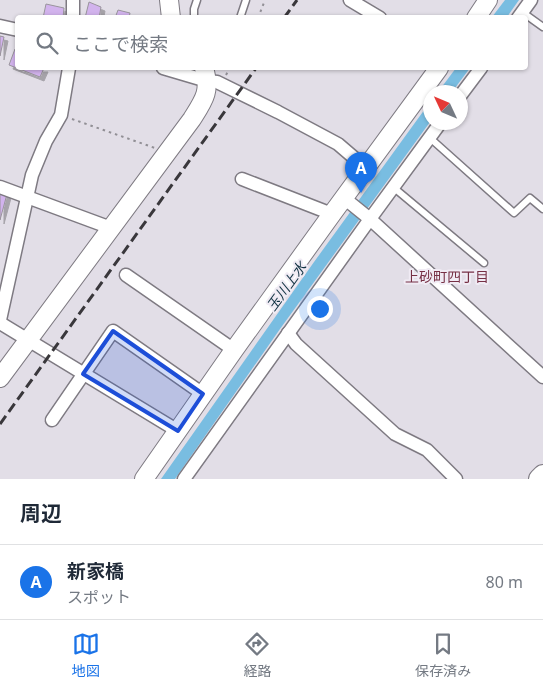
<!DOCTYPE html>
<html lang="ja">
<meta charset="utf-8">
<style>
body{margin:0;font-family:"Noto Sans","Noto Sans JP",sans-serif;background:#f2f2f3;color:#1f2937}
.compass{position:absolute;left:423px;top:85px;width:45px;height:45px;border-radius:50%;background:#fff;box-shadow:0 1px 4px #0004;rotate:314deg}
.you{position:absolute;left:319px;top:308px;width:18px;height:18px;margin:-12px;border:4px solid #fff;border-radius:50%;background:#1a73e8;box-shadow:0 0 0 8px #1a73e833}
.badge{display:grid;place-items:center;width:32px;height:32px;border-radius:50%;background:#1a73e8;color:#fff;font-size:16px;font-weight:700}
.pin{position:absolute;translate:-50% -41px;filter:drop-shadow(0 1px 2px #0008)}
.pin::after{content:'';position:absolute;top:26px;width:18px;height:15px;background:inherit;clip-path:polygon(0 0,100% 0,50% 100%)}
.list{margin:0;padding:0;list-style:none}
h2{display:flex;justify-content:space-between;align-items:center;height:65px;margin:0;padding:0 20px;font-size:21px}
h2 small{font-size:16px;font-weight:400;color:#747a83}
.list li{display:grid;grid-template-columns:32px 1fr auto;gap:15px;align-items:center;box-sizing:border-box;height:75px;padding:0 20px;border-top:1px solid #e0e1e3}
.list b{display:block;font-size:19px;white-space:nowrap}
.list p{margin:0;font-size:16px;white-space:nowrap;color:#747a83}
.list em{font-size:16px;font-style:normal;color:#747a83}
.icon{flex:none;width:28px;height:28px;fill:none;stroke:currentColor;stroke-width:2;stroke-linecap:round;stroke-linejoin:round}
.map{position:relative;flex:none;width:543px;height:479px;overflow:hidden}
.search{position:absolute;background:#fff;box-shadow:0 1px 4px #0004;left:15px;right:15px;top:15px;height:55px;display:flex;align-items:center;gap:12px;box-sizing:border-box;padding:0 18px;border-radius:5px;color:#747a83;font-size:19px}
.sheet{height:140px;background:#fff}
nav{display:flex;justify-content:space-around;align-items:center;box-sizing:border-box;height:70px;border-top:1px solid #e0e1e3;background:#fff;font-size:14px;color:#747a83}
nav a{display:grid;justify-items:center;gap:2px}
nav .on{color:#1a73e8}
.map>svg:first-child{display:block}
</style>
<div class="map">
<svg width="543" height="479" viewBox="0 0 543 479">
<defs>
<filter id="shadow"><feDropShadow dx="4" dy="4" stdDeviation="0" flood-color="#0004"/></filter>
</defs>
<rect width="100%" height="100%" fill="#e2dee7"/>
<!-- water -->
<g fill="#79bde1">
<path d="M505 0H519L507 17H492Z"/>
<path d="M456 68H470L452 92H438Z"/>
<path d="M430 102V122L280 329 175 479H161L314 262Z"/>
</g>
<!-- building -->
<g fill="#d2b3ed" stroke="#99949c" filter="url(#shadow)">
<path d="M89 2 101 7 99 18H85Z"/>
<path d="M46 4 64 8 63 18H43Z"/>
<path d="M118 10 130 13 129 18H115Z"/>
<path d="M0 36 4 37 0 56Z"/>
<path d="M15 49 18 50V68H44L40 77 9 65Z"/>
<path d="M0 193 7 194 0 220Z"/>
</g>
<g fill="none" stroke-linecap="round" stroke-linejoin="round">
<!-- lane casing -->
<g stroke="#7e7a82" stroke-width="9">
<g id="lane">
<path d="M522 12 543 27"/>
<path d="M194 18V9L197 0"/>
<path d="M240 18 246 0"/>
<path d="M430 138 514 213 530 198 543 209"/>
<path d="M393 187 484 263"/>
</g>
</g>
<!-- street casing -->
<g stroke="#7e7a82" stroke-width="15">
<g id="street">
<path d="M350 0 380 18"/>
<path d="M73 18V0"/>
<path d="M518 18 531 0"/>
<path d="M0 26 18 30"/>
<path d="M163 68 207 81 217 82 278 112 338 144 366 168"/>
<path d="M460 96 481 68"/>
<path d="M242 179 332 214"/>
<path d="M0 187 111 228"/>
<path d="M344 198 370 219 543 377"/>
<path d="M126 275 234 350"/>
<path d="M0 320 32 175 46 141 61 115 69 68"/>
<path d="M0 323 178 431"/>
<path d="M288 333 296 344 395 434 427 450 456 479"/>
<path d="M52 420 113 331 203 394"/>
<path d="M184 479 370 219 441 122"/>
</g>
</g>
<!-- secondary casing -->
<g stroke="#7e7a82" stroke-width="20">
<g id="secondary">
<path d="M169 0 171 18"/>
<path d="M476 18 488 0"/>
<path d="M0 378 192 119C204 100 211 91 204 68"/>
<path d="M144 479 234 350 332 214 439 68"/>
</g>
</g>
<!-- primary casing -->
<g stroke="#7e7a82" stroke-width="22">
<path id="primary" d="M539 479 543 475"/>
</g>
<!-- path -->
<g stroke="#918f95" stroke-width="2" stroke-dasharray="2.5 4" stroke-linecap="butt">
<path d="M258 18 265 0"/>
<path d="M226 75 230 68"/>
<path d="M72 119 155 148"/>
</g>
<!-- lane -->
<use href="#lane" stroke="#fff" stroke-width="6"/>
<!-- street -->
<use href="#street" stroke="#fff" stroke-width="12"/>
<!-- secondary -->
<use href="#secondary" stroke="#fff" stroke-width="18"/>
<!-- primary -->
<use href="#primary" stroke="#fff" stroke-width="20"/>
<!-- rail -->
<g stroke="#39373b" stroke-width="3" stroke-dasharray="10 5" stroke-linecap="butt">
<path d="M284 18 297 0"/>
<path d="M0 424 256 68"/>
</g>
</g>
<!-- marked area -->
<path fill="#1d4ed8" fill-opacity="0.2" stroke="#1d4ed8" stroke-width="4" stroke-linejoin="round" d="M113 331 203 394 178 431 83 374Z"/>
<g text-anchor="middle" dominant-baseline="central" stroke-width="4" stroke-linejoin="round" paint-order="stroke">
<!-- neighbourhood labels -->
<g font-size="14" fill="#763045" stroke="#f0ebf4">
<text x="447" y="276">上砂町四丁目</text>
</g>
<!-- water labels -->
<g font-size="14" font-style="italic" fill="#153545" stroke="#f0ebf4">
<text transform="translate(286 286) rotate(-54)">玉川上水</text>
</g>
</g>
</svg>
<svg class="compass" viewBox="-18 -18 36 36"><path d="M0-13l5 13h-10z" fill="#e53935"/><path d="M0 13l5-13h-10z" fill="#747a83"/></svg>
<div class="you"></div>
<div class="pin badge" style="left:361px;top:193px">A</div>
<div class="search"><svg class="icon" aria-label="search" viewBox="0 0 24 24"><circle cx="10" cy="10" r="6"/><path d="M15 15l6 6"/></svg>ここで検索</div>
</div>
<section class="sheet">
<h2>周辺<small></small></h2>
<ul class="list">
<li><span class="badge">A</span><div><b>新家橋</b><p>スポット</p></div><em>80 m</em></li>
</ul>
</section>
<nav>
<a class="on"><svg class="icon" aria-label="map" viewBox="0 0 24 24"><path d="M3 6l6-2 6 2 6-2v14l-6 2-6-2-6 2zM9 4v14M15 6v14"/></svg>地図</a>
<a><svg class="icon" aria-label="directions" viewBox="0 0 24 24"><path d="M12 3l9 9-9 9-9-9zM9 14v-3h6M13 9l2 2-2 2"/></svg>経路</a>
<a><svg class="icon" aria-label="saved" viewBox="0 0 24 24"><path d="M7 4h10v16l-5-4-5 4z"/></svg>保存済み</a>
</nav>
